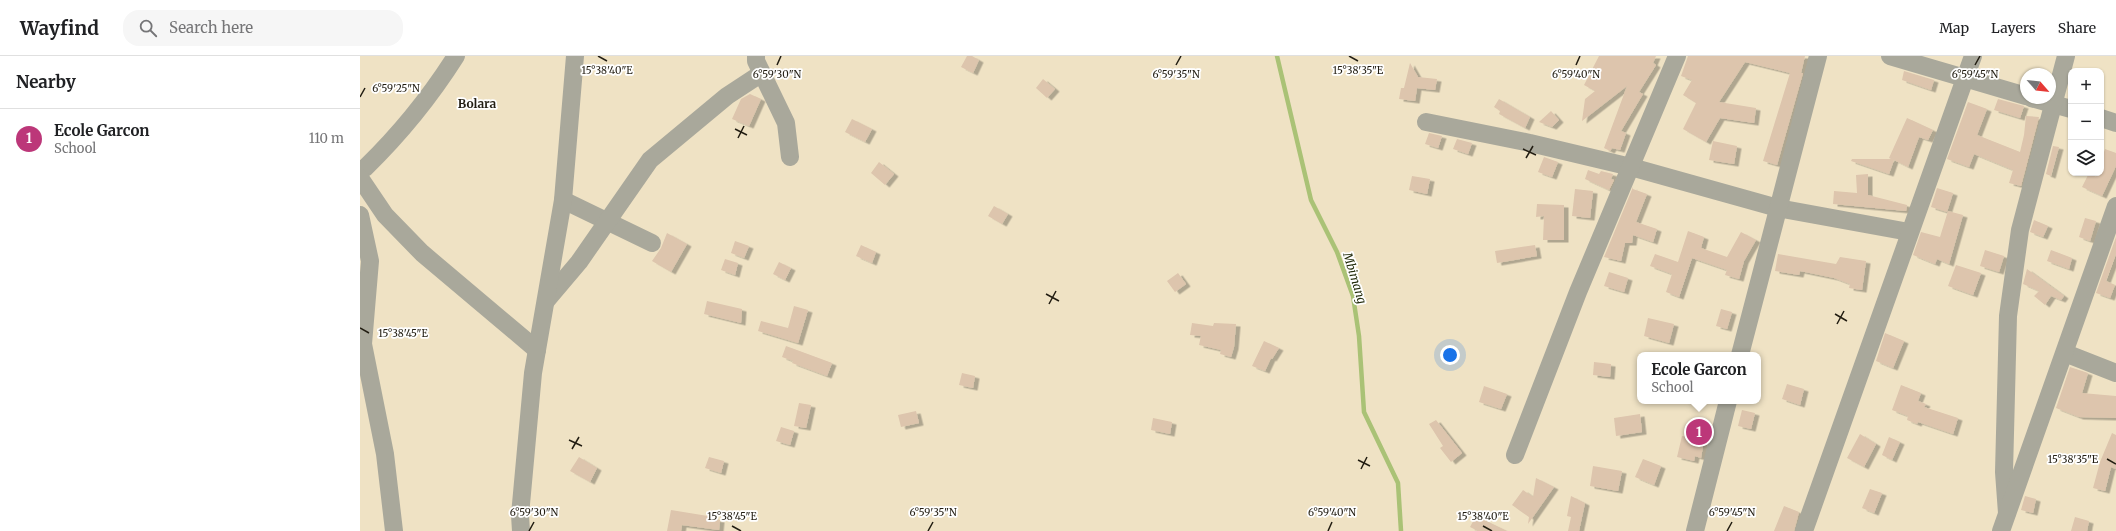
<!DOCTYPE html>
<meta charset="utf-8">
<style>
body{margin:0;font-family:Merriweather,serif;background:#f6f6f6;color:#202124}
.controls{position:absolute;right:12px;top:12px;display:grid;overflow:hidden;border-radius:8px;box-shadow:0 1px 3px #0004}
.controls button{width:36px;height:36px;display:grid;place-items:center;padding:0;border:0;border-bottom:1px solid #e0e0e0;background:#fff;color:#202124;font:20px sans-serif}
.compass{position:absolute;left:1660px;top:12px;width:36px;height:36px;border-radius:50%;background:#fff;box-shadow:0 1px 3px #0004;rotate:118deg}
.you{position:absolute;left:1090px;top:299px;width:14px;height:14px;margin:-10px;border:3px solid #fff;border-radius:50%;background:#1a73e8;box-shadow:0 0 0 6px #1a73e833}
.badge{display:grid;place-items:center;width:26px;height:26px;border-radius:50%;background:#bc3779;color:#fff;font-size:13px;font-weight:700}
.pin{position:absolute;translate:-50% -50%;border:2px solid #fff;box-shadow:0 1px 4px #0006}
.popup{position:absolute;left:1277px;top:296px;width:124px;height:52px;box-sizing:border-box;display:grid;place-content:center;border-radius:8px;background:#fff;filter:drop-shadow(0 1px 3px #0005);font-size:13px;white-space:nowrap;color:#757577}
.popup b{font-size:15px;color:#202124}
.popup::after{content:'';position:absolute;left:50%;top:100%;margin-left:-8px;border:8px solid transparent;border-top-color:#fff}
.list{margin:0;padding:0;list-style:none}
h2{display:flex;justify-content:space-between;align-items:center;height:52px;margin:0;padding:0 16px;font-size:17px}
h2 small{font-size:13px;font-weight:400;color:#757577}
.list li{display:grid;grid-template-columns:26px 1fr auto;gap:12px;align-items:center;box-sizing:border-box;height:60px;padding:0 16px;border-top:1px solid #e0e0e0}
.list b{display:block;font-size:15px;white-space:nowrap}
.list p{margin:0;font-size:13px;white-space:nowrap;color:#757577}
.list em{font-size:13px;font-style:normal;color:#757577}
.icon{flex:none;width:22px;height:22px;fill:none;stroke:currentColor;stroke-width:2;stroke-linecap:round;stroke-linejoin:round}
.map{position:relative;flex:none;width:1756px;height:475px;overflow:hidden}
header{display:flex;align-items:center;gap:24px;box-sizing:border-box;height:56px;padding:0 20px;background:#fff;border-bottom:1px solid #e0e0e0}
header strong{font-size:19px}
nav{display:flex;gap:22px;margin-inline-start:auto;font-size:14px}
.search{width:280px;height:36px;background:#f6f6f6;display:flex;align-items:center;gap:10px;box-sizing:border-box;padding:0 14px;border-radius:16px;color:#757577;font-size:15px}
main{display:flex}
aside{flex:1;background:#fff}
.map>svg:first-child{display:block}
</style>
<header>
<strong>Wayfind</strong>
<div class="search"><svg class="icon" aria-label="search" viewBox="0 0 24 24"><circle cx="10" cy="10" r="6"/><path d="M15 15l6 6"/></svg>Search here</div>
<nav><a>Map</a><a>Layers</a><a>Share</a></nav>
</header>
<main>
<aside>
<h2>Nearby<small></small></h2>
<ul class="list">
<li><span class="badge">1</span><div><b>Ecole Garcon</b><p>School</p></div><em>110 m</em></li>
</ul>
</aside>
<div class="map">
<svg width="1756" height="475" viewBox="0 0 1756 475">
<defs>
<filter id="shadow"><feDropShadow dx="4.5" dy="2.5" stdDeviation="0" flood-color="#0004"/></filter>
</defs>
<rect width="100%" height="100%" fill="#efe2c4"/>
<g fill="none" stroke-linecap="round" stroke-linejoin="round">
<!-- stream -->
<path stroke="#aac276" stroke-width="4.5" d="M917 0 951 144 977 196 993 240 999 280 1004 356 1038 427 1041 475"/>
</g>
<!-- building -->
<g fill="#ddc5ad" filter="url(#shadow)">
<path d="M607 0H612L619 4 613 17 601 11Z"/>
<path d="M1239 0H1296L1293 7 1296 9 1279 36 1283 38 1261 75 1266 77 1260 94 1252 92 1250 95 1244 92 1267 30 1222 65 1225 43 1235 35 1224 29Z"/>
<path d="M1328 0H1445L1441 17H1443L1417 109 1403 105 1430 17 1385 6 1359 46 1396 52 1394 67 1360 62 1346 86 1323 73 1336 47 1323 39 1332 24 1321 20Z"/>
<path d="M1050 7 1058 21 1077 23 1075 34 1057 32 1055 45 1039 43 1041 32H1044Z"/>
<path d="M1544 15 1574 24 1571 34 1542 24Z"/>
<path d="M683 23 695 33 687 42 676 32Z"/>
<path d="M390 38 401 43 389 70 372 63 381 43Z"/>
<path d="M1139 43 1170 61 1165 72 1139 58 1140 55 1134 51Z"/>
<path d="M1638 43 1664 50 1660 62 1634 54Z"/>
<path d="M1608 46 1627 53 1617 79 1660 96 1664 79 1666 60 1679 61 1661 130 1649 127 1653 114 1614 98 1609 111 1587 103Z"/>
<path d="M1191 55 1199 64 1192 71 1179 66Z"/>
<path d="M1547 62 1573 74 1568 84 1559 81 1548 111 1534 104 1529 118 1491 105 1492 103H1531L1529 102Z"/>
<path d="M492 63 512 73 505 86 485 76Z"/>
<path d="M1069 77 1082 80 1078 92 1065 88Z"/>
<path d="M1097 83 1112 87 1108 98 1093 93Z"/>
<path d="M1353 85 1377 90 1374 108 1349 104Z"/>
<path d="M1693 90 1699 91 1691 120 1686 118Z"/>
<path d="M1745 93 1756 97V110L1742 140 1722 131 1729 117 1736 121 1737 117H1741V105Z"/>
<path d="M1184 101 1198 106 1192 121 1178 116Z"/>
<path d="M519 106 534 118 525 129 511 117Z"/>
<path d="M1228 114 1239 118 1241 115 1253 118 1251 123 1254 124 1249 134 1225 123Z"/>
<path d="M1508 118V139L1547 149 1546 155 1473 148 1474 135 1497 137 1496 119Z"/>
<path d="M1052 120 1070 123 1067 138 1049 134Z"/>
<path d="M1273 131V133L1287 138 1276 166 1297 173 1293 186 1273 179 1272 187H1265L1261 205 1244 201Z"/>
<path d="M1577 132 1593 137 1587 156 1571 151Z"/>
<path d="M1215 133 1233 135 1230 162 1212 160Z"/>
<path d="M1177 148 1204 149V184H1183L1184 160 1176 161Z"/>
<path d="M634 150 648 158 642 168 628 160Z"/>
<path d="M1588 155 1603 159 1589 208 1577 203 1575 208 1553 199 1561 176 1580 181Z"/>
<path d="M1725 162 1736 165 1730 185 1719 181Z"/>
<path d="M1674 164 1688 170 1683 181 1670 176Z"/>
<path d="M1328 175 1344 181 1341 192 1367 201 1381 176 1396 184 1384 205 1379 223 1365 219 1367 214 1332 202 1319 241 1306 236 1312 218 1290 210 1295 198 1318 206Z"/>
<path d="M307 177 327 188 311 216 292 205 301 192Z"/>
<path d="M1756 181V198L1746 225 1755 229 1750 242 1736 237Z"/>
<path d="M375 185 389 190 384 202 371 197Z"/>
<path d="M501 189 516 196 512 207 496 200Z"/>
<path d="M1175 189 1177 200 1137 207 1135 195Z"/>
<path d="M1625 194 1644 200 1639 216 1620 210Z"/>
<path d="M1691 194 1712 202 1709 213 1687 205Z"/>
<path d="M1418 198 1476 208 1480 201 1506 205 1502 234 1489 232 1490 228 1474 222 1440 215 1439 219 1415 215Z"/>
<path d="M365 203 378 207 375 219 361 214Z"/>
<path d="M419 206 431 212 425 224 413 218Z"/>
<path d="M1596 209 1621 217 1613 239 1588 230Z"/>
<path d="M1667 213 1704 240 1701 244 1691 240 1685 249 1674 240 1679 235 1663 228Z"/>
<path d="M1249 216 1268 222 1264 236 1244 230Z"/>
<path d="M818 217 826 228 815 236 807 225Z"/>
<path d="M347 245 382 253 381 267 344 258Z"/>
<path d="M434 250 448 254 438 287 398 275 401 265 428 272Z"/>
<path d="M1361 253 1372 256 1367 273 1356 270Z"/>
<path d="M1288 262 1314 268 1309 287 1284 280Z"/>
<path d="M832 267 853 270 854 267 876 268 874 291 871 301 860 298 861 294 839 289 841 280 830 279Z"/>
<path d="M1525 277 1544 285 1533 312 1516 305Z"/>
<path d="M904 285 919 292 912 303 911 302 905 315 892 310Z"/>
<path d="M426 290 472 307 467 320 432 307 433 305 422 301Z"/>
<path d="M1234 306 1251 308 1250 321 1233 319Z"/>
<path d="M1710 311 1728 317 1722 337 1756 340V362L1719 361 1696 352Z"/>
<path d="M602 317 615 320 613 332 599 329Z"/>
<path d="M1427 328 1444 333 1440 349 1422 343Z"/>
<path d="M1541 329 1561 337 1558 345 1566 348 1564 351 1598 362 1593 378 1558 366 1557 368 1547 364 1548 360 1532 354Z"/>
<path d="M1124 330 1147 338 1141 353 1119 346Z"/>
<path d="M439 347 451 349 446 372 434 370Z"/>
<path d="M1382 354 1395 357 1391 373 1378 370Z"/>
<path d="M556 355 559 367 541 371 538 359Z"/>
<path d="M1280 358 1282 376 1256 380 1254 362Z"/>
<path d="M793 362 812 366 810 378 791 374Z"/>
<path d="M1076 364 1102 397 1091 406 1080 392 1083 390 1069 368Z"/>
<path d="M421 371 434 375 430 389 416 385Z"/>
<path d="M1752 377 1756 379V413L1751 411 1745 435 1733 432 1740 406Z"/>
<path d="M1500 378 1516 388 1504 411 1487 402Z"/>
<path d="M1322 380 1344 384 1341 402 1335 400 1334 405 1317 401Z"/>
<path d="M1529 381 1540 386 1532 404 1522 399Z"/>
<path d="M219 401 237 412 230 426 210 415Z"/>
<path d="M349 401 364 405 361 417 345 412Z"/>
<path d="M1283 403 1301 410 1294 429 1275 421Z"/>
<path d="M1233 410 1262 415 1258 435 1230 430Z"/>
<path d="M1176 422 1194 431 1168 468 1169 461 1152 449 1163 434 1173 441Z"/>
<path d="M1510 433 1522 437 1514 457 1502 452Z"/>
<path d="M1211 440 1225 447 1219 475H1208L1211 461 1207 460Z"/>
<path d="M1665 440 1676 443 1673 457 1661 454Z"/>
<path d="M1424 450 1439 456 1434 475H1414Z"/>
<path d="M311 454 354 461V463L360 464 359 474 322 469 321 475H307Z"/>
<path d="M1116 460 1147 475H1118L1110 471Z"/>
<path d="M1715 461 1729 465 1727 475H1711Z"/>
</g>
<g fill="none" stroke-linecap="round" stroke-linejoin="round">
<!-- minor -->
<g stroke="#a9a89b" stroke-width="18">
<path d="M396 0V5L426 67 430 101"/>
<path d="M1530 0 1666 40"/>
<path d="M1671 42 1711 53"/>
<path d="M1741 62 1756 67"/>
<path d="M1066 66 1170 87 1271 111 1418 152 1549 176"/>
<path d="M0 114 5 112C40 78 70 41 96 0"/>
<path d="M0 122 25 159 62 197 177 294"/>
<path d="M203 144 292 187"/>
<path d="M0 159 10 205 3 288 25 398 34 475"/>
<path d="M186 245 219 206 290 104 367 40 402 17"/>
<path d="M1705 297 1756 317"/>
<path d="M1380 299 1458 0"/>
<path d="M1155 399 1218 236 1317 0"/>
<path d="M1647 457 1644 416 1648 260 1660 174 1706 0"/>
<path d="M161 475 160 459 173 317 203 144 215 0"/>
<path d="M1335 475 1368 345"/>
<path d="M1444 475 1613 0"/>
<path d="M1641 475 1756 150"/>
</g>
</g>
<!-- ticks -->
<path fill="none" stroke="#221d12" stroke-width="1.5" d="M238 0 247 5M989 0 998 5M417 9 421 0M816 9 821 0M1216 9 1220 0M1615 9 1620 0M0 41 5 32M375 73 387 79M378 82 384 70M1163 93 1176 99M1166 102 1173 90M686 238 699 245M689 248 696 235M1475 258 1487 265M1477 268 1484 255M0 272 9 277M209 384 222 390M212 393 219 381M1747 403 1756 408M998 404 1010 410M1001 413 1007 401M372 470 381 475M1123 470 1132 475M169 475 174 466M568 475 573 466M968 475 972 466M1367 475 1372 466"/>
<g text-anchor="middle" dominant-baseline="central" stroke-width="3.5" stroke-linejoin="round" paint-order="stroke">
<!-- neighbourhood labels -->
<g font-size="12" font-weight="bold" fill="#221d12" stroke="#fff">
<text x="117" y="47">Bolara</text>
</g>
<!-- water labels -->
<g font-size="12" font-style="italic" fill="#242d0d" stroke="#fff">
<text transform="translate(995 222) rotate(73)">Mbimang</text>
</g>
</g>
<g font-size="10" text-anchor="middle" fill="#221d12" stroke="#fff" stroke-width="3.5" stroke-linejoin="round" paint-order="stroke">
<text x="998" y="18">15°38'35"E</text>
<text x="247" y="18">15°38'40"E</text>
<text x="417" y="22">6°59'30"N</text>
<text x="816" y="22">6°59'35"N</text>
<text x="1216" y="22">6°59'40"N</text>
<text x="1615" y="22">6°59'45"N</text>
<text x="36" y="36">6°59'25"N</text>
<text x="43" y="281">15°38'45"E</text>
<text x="1713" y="407">15°38'35"E</text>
<text x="174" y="460">6°59'30"N</text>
<text x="573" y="460">6°59'35"N</text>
<text x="972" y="460">6°59'40"N</text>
<text x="1372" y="460">6°59'45"N</text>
<text x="372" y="464">15°38'45"E</text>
<text x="1123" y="464">15°38'40"E</text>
</g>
</svg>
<div class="controls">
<button>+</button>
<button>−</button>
<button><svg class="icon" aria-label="layers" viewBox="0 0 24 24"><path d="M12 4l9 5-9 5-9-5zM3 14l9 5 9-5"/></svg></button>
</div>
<svg class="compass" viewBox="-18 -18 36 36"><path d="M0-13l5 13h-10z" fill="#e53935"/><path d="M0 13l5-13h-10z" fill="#757577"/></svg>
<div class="you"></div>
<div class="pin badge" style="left:1339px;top:376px">1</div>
<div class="popup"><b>Ecole Garcon</b>School</div>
</div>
</main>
